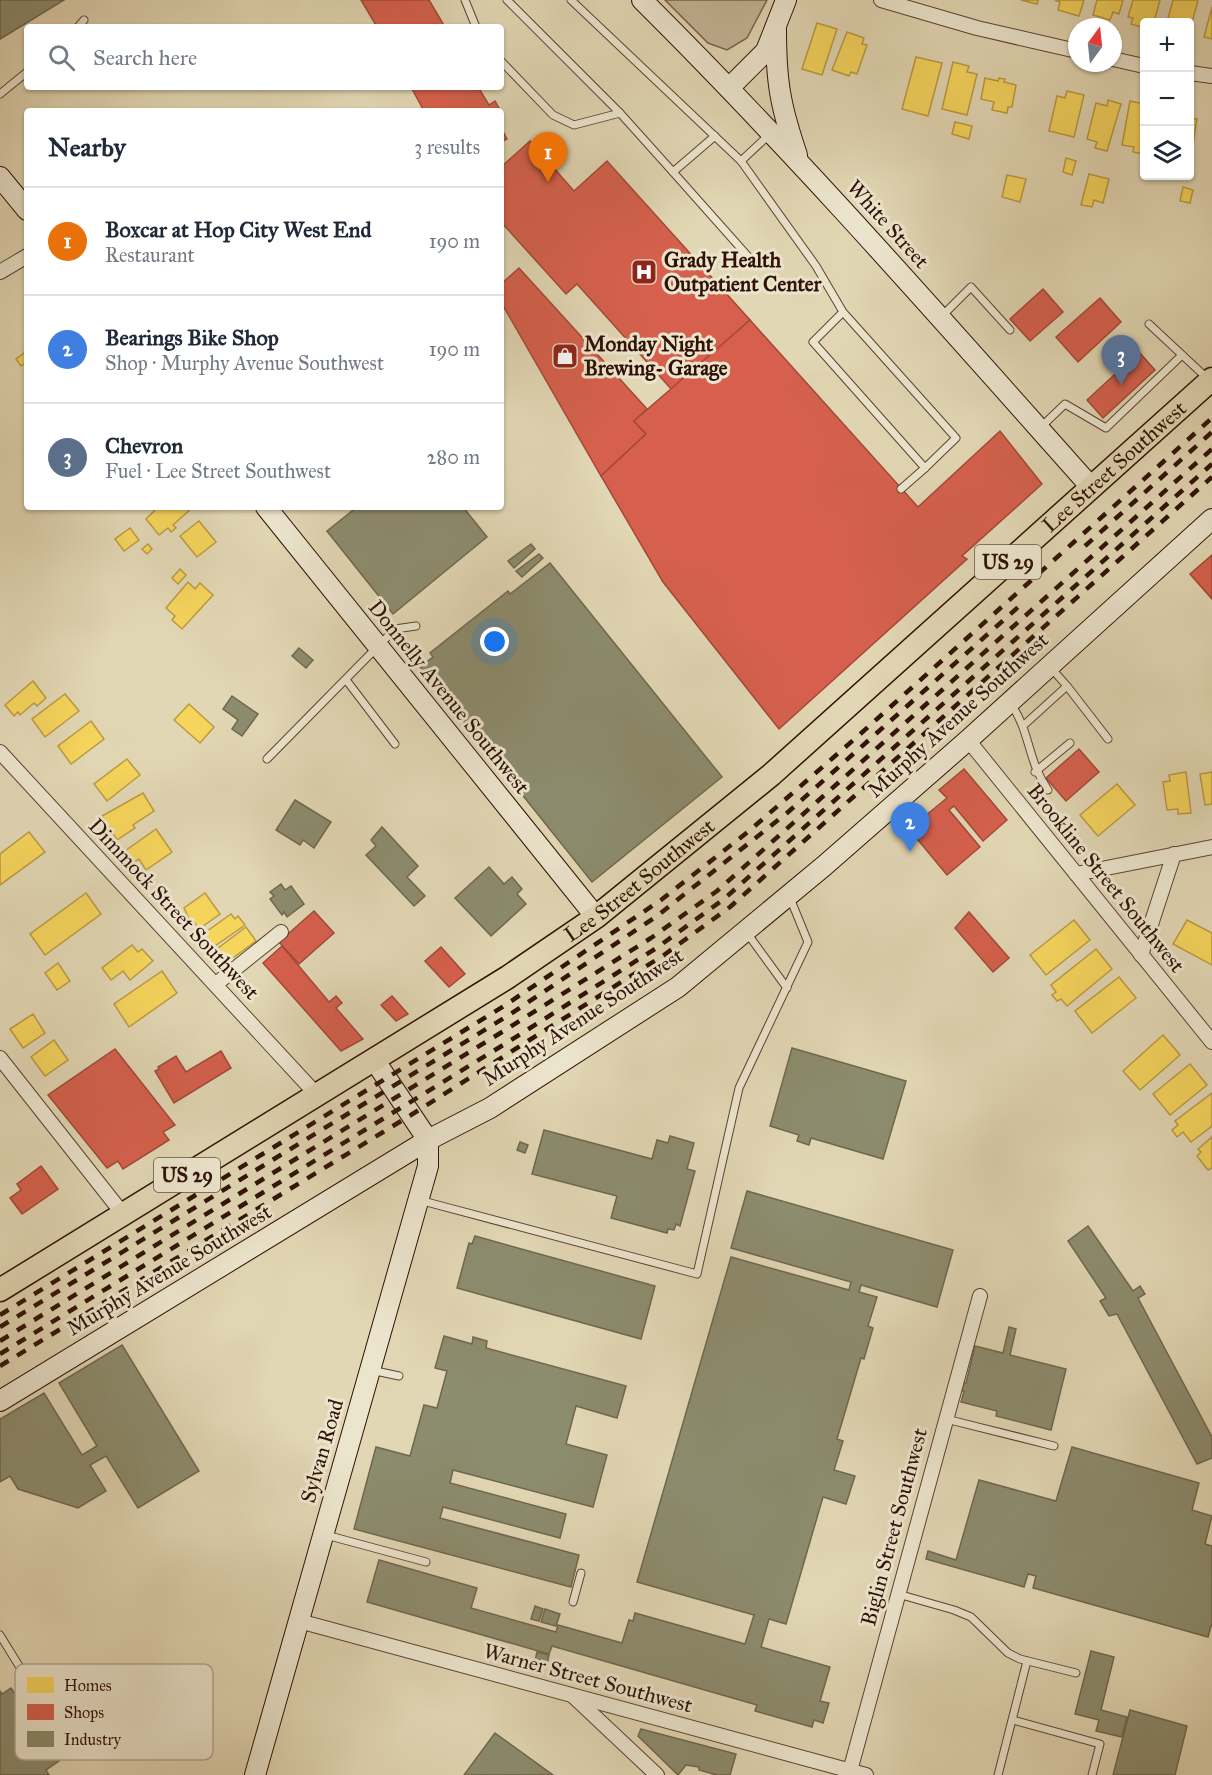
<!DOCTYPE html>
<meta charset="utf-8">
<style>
body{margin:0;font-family:"IM FELL Great Primer",serif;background:#f6f6f7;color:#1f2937}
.controls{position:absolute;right:18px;top:18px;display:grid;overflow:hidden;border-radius:6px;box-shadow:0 2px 4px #0004}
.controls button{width:54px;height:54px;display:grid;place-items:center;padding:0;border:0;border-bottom:2px solid #e0e1e3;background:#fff;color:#1f2937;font:30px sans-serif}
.compass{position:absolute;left:1068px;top:18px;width:54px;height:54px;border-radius:50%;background:#fff;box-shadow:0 2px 4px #0004;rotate:15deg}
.you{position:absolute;left:495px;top:642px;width:21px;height:21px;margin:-15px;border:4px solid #fff;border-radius:50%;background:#1a73e8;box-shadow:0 0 0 9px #1a73e833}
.badge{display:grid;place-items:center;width:39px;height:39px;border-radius:50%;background:#8f2418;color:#fff;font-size:20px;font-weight:700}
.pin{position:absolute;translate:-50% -50px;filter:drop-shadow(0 2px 3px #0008)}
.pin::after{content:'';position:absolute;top:32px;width:21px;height:18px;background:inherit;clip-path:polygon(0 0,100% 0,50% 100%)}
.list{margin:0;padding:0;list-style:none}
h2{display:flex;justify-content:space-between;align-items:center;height:78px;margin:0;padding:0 24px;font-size:26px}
h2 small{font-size:20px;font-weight:400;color:#747a83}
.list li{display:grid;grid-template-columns:39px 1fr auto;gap:18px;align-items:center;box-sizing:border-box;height:108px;padding:0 24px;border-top:2px solid #e0e1e3}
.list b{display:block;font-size:22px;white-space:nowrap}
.list p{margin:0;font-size:20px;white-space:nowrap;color:#747a83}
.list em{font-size:20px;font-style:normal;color:#747a83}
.icon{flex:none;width:33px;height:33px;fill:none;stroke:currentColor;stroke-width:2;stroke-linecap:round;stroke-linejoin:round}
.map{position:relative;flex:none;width:1212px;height:1775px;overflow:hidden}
.search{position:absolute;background:#fff;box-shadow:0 2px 4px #0004;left:24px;top:24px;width:480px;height:66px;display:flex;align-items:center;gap:15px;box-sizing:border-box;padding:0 21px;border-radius:6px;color:#747a83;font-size:22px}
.panel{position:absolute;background:#fff;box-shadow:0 2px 4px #0004;left:24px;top:108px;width:480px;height:402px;border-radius:6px}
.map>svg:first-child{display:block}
</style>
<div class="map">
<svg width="1212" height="1775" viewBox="0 0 1212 1775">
<rect width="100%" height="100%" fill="#e2d7b4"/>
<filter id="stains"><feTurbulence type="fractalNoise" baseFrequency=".00333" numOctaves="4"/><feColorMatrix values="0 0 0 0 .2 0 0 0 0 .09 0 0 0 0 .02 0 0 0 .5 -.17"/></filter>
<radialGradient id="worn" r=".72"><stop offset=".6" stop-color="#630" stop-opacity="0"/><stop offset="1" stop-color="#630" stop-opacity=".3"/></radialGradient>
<!-- green -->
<path fill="#c4b596" stroke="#7a634e" stroke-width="1.5" d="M665 0H767L747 38 727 50 708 43Z"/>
<!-- homes -->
<g fill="#f6d55c" stroke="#bb9a42" stroke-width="1.5">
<path d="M1021 0H1038L1037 4Z"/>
<path d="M1055 0H1084L1079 16 1058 10 1060 2Z"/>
<path d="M1097 0H1123L1119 14 1113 12 1110 20 1093 15Z"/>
<path d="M1133 0H1160L1154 22H1144V28L1131 24 1133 18 1128 17Z"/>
<path d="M1173 0H1198L1190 30V22H1167Z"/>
<path d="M1212 7V39L1204 37Z"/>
<path d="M817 23 837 29 822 75 802 69Z"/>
<path d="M847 32 864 38 862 44 867 45 857 74 851 72 849 76 832 70Z"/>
<path d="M916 57 942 63 928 116 902 109Z"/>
<path d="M953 62 969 66 967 72 977 74 967 115 942 109Z"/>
<path d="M985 78 998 81 999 78 1005 79 1004 82 1016 85 1012 107H1008L1007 113 992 110 994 102 981 99Z"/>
<path d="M1067 91 1084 95 1074 137 1049 131 1057 96 1065 98Z"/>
<path d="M1108 100 1121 104 1107 151 1095 148 1097 142 1087 139 1096 103 1107 106Z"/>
<path d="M1130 101 1144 104V154L1133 152 1134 147 1122 145Z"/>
<path d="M1190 118 1197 119 1191 156 1190 155Z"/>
<path d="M955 122 972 126 969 139 952 134Z"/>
<path d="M1066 158 1076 161 1072 175 1063 172Z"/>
<path d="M1089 174 1109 179 1103 203 1094 200 1092 207 1081 205Z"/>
<path d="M1007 175 1026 179 1020 202 1002 197Z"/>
<path d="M1183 187 1193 190 1190 203 1180 201Z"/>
<path d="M27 351V362L21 366 16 359Z"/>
<path d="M158 507H193L173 525 176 528 171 532 168 528 159 535 146 519Z"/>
<path d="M199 521 216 542 197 557 180 536Z"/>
<path d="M130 528 139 540 124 551 115 539Z"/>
<path d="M148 544 152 549 147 554 142 549Z"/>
<path d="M180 569 186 575 178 584 172 578Z"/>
<path d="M188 582 195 589 200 583 213 595 182 629 172 620 175 616 166 608Z"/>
<path d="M33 681 46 698 37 706 34 703 20 715 18 712 14 716 5 705Z"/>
<path d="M65 694 79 711 45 737 32 719Z"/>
<path d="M189 704 214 727 200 743 174 720Z"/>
<path d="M91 721 104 739 71 764 58 746Z"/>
<path d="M127 759 140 775 107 801 94 784Z"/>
<path d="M1186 772 1191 813 1178 814V809L1167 810 1163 782 1170 781 1169 775Z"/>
<path d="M1212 772V804L1205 805 1200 774Z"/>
<path d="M1117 784 1135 805 1098 836 1080 815Z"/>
<path d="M143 793 154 811 133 825 135 828 117 840 102 816Z"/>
<path d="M156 829 172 852 146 870 139 859 133 863 125 851Z"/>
<path d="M29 832 45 852 0 885V854Z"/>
<path d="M86 893 101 914 45 955 30 934Z"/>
<path d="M205 893 220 914 199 929 193 921 191 923 184 908Z"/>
<path d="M231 914 235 919 238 916 245 925 212 948 210 944 206 947 199 937Z"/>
<path d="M1074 920 1090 940 1046 975 1030 955Z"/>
<path d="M1187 920 1212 933V965L1173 944Z"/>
<path d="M246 927 256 941 223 965 213 952Z"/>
<path d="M132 945 138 952 142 949 153 961 130 980 123 971 111 980 102 968Z"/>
<path d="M1096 949 1112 969 1067 1006 1061 999 1057 1001 1052 995 1056 992 1051 985Z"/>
<path d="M58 963 70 981 57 990 45 973Z"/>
<path d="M162 971 177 993 129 1027 114 1004Z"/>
<path d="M1119 977 1136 998 1092 1033 1075 1011Z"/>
<path d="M33 1014 45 1033 23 1048 10 1029Z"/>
<path d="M1163 1035 1180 1055 1140 1090 1123 1071Z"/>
<path d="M54 1040 68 1060 45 1076 31 1057Z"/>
<path d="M1190 1064 1207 1085 1170 1115 1153 1094Z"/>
<path d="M1212 1093V1126L1191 1142 1183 1132 1177 1137 1172 1130 1178 1125 1175 1121Z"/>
<path d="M1212 1137V1168L1208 1170 1197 1156 1201 1152 1198 1149Z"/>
</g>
<!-- shops -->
<g fill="#d6604d" stroke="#a44837" stroke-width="1.5">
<path d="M361 0H429L445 27H377Z"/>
<path d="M411 87H478L489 105 495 101 500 110 424 111Z"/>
<path d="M501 128 507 139 501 142Z"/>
<path d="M530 141 574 191 607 161 750 320 672 390 577 284 566 294 501 222V167Z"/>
<path d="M519 268 647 409 634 421 646 434 601 476 501 302V284Z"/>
<path d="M1043 289 1063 312 1030 341 1010 319Z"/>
<path d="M1100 298 1121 322 1078 362 1056 337Z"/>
<path d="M750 320 918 507 1000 431 1042 484 962 556 967 559 779 729 663 582 601 476 646 434 634 421Z"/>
<path d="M1139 352 1155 370 1103 418 1087 400Z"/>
<path d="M1212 555V599L1190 574Z"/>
<path d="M1079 749 1099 772 1066 801 1046 778Z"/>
<path d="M964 769 1007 820 983 841 954 806 949 810 980 847 947 875 909 829 947 798 939 790Z"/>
<path d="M314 911 334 933 299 964 279 942Z"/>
<path d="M969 912 1009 958 993 972 955 928Z"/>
<path d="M282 946 329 1002 336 996 342 1003 336 1008 363 1039 341 1051 263 963Z"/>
<path d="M441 947 465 974 449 987 425 961Z"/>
<path d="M392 996 408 1014 396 1021 381 1005Z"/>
<path d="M115 1049 175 1125 163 1132 169 1140 123 1169 118 1161 107 1168 48 1095Z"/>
<path d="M221 1051 231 1068 174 1103 155 1071 159 1069 158 1067 176 1056 186 1072Z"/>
<path d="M41 1166 58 1189 22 1214 10 1198 21 1190 17 1184Z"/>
</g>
<!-- industry -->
<g fill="#8c8c6e" stroke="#70674e" stroke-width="1.5">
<path d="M0 0H64L0 39Z"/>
<path d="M357 507H463L487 537 393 614 327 531Z"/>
<path d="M531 544 535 549 514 568 508 561Z"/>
<path d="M539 554 543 558 522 577 516 571Z"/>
<path d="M550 563 722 777 592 882 420 667 433 657 430 653 508 591 510 594Z"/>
<path d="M299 648 313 660 306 668 292 656Z"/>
<path d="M232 696 258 714 242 736 232 729 238 720 223 709Z"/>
<path d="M295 800 331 822 314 848 303 840 300 845 276 830Z"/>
<path d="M382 827 418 866 407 877 425 896 414 906 366 855 376 846 371 840Z"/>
<path d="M489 867 504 884 512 877 522 889 517 894 526 904 491 936 455 898Z"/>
<path d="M281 884 285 890 291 886 304 904 287 917 284 912 282 915 270 899 274 896 270 892Z"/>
<path d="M792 1048 906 1081 883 1159 811 1138 809 1145 797 1141 799 1135 770 1126Z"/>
<path d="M544 1130 652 1159 657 1140 668 1143 670 1136 694 1143 687 1169 695 1171 680 1226 676 1224 674 1230 668 1229 667 1233 611 1218 617 1196 532 1174Z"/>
<path d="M520 1142 528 1145 525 1153 517 1150Z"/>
<path d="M747 1191 953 1250 937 1307 861 1285 859 1292 877 1297 868 1326 873 1328 864 1359 861 1358 837 1439 843 1441 834 1470 855 1476 846 1504 823 1497 786 1624 769 1619 761 1647 830 1667 820 1701 829 1703 823 1723 814 1720 812 1727 755 1711 757 1705 552 1646 549 1654 367 1602 379 1560 477 1588 471 1608 556 1632 558 1625 622 1643 629 1620 633 1621 635 1613 745 1644 754 1615 637 1582 731 1257 849 1290 851 1282 731 1248Z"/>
<path d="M1088 1226 1133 1291 1140 1286 1145 1294 1138 1298 1212 1437V1458L1197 1464 1117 1314 1109 1316 1100 1301 1106 1298 1068 1241Z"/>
<path d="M475 1236 655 1286 641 1339 457 1288 469 1243 472 1244Z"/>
<path d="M1009 1327 1016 1329 1010 1355 1066 1369 1051 1430 996 1416 997 1411 961 1402 964 1391 958 1390 961 1382 966 1383 975 1346 1003 1353Z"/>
<path d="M444 1336 472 1344 473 1337 487 1341 486 1348 626 1386 617 1418 576 1406 566 1444 607 1455 593 1507 453 1470 450 1483 566 1514 560 1538 443 1507 440 1518 579 1555 571 1587 354 1529 376 1447 410 1456 424 1405 437 1408 447 1371 435 1368Z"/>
<path d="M122 1345 199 1471 138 1508 106 1456 90 1465 106 1491 78 1508 18 1489 10 1476 0 1482V1419L44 1393 82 1455 97 1446 59 1383Z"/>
<path d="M1072 1447 1199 1483 1192 1510 1212 1516 1205 1544 1212 1546V1623L1208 1637 1033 1588 1036 1576 1028 1574 1024 1587 926 1559 928 1551 956 1560 979 1480 1056 1501Z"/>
<path d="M535 1606 543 1609 539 1621 531 1619Z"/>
<path d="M545 1609 560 1614 556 1626 541 1622Z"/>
<path d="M1091 1651 1114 1657 1101 1710 1127 1717 1122 1737 1096 1731 1099 1720 1075 1714Z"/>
<path d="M537 1652 549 1655 547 1664 535 1661Z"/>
<path d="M11 1688 59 1761 46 1770 49 1775H0V1691L2 1694Z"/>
<path d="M1130 1710 1187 1726 1175 1775H1113Z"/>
<path d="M641 1729 736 1754 730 1775H717L699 1770V1767L686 1765 678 1775 638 1736Z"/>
<path d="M495 1733 553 1775H464Z"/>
</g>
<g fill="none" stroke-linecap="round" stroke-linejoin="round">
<!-- lane casing -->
<g stroke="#5c4231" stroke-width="9">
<g id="lane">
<path d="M465 0 476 27"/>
<path d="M507 0 620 113"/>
<path d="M571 0 741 161 816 266 843 312 956 438 925 468 813 342 843 312"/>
<path d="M78 27 84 20"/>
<path d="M501 61 553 115 574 125 620 113 673 172 715 136"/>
<path d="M0 94 27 72"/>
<path d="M741 161 770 134"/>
<path d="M673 172 753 262"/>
<path d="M941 317 971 287 1010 330"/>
<path d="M1149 324 1208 379"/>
<path d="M1041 427 1065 404 1106 428 1182 355"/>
<path d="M901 489 925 468"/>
<path d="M1051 668 1067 686"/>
<path d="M347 681 395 744"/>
<path d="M1011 704C1031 733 1027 760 1048 790"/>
<path d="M1024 725 1067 686 1108 739"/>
<path d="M267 759 395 629 416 626"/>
<path d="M1035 772 1070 743"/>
<path d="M747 933 787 988"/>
<path d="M419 1200 697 1274 739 1088 808 942 790 898"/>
<path d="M371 1370 399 1376"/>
<path d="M946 1419 1054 1446"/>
<path d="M326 1535 426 1562"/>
<path d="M898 1594 954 1610 971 1617 1008 1653 1020 1659 1076 1673"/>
<path d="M573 1602 581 1573"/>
<path d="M0 1635 56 1726"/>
<path d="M1013 1720 1100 1744 1092 1775"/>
<path d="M998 1775 1027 1661"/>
</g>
</g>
<!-- street casing -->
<g stroke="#5c4231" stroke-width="16">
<g id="street">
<path d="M881 0 977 28 1077 51"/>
<path d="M1113 59 1144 66"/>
<path d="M1190 73 1212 76"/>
<path d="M0 272 27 256"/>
<path d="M968 740 1212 1042"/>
<path d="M0 752 317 1095"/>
<path d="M1076 874 1212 847"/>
<path d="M1141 955 1174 854"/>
<path d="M216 984 281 932"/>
<path d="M0 1058 123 1214"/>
<path d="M299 1621 866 1775"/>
<path d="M573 1696 657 1775"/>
<path d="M850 1771 980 1296"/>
</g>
</g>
<!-- secondary casing -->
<g stroke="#301105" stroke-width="22">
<g id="secondary">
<path d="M642 0C799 156 944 322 1091 487"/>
<path d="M776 29C776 81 780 105 797 155"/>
<path d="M730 87 766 51 786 0"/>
<path d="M0 177 27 210"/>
<path d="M266 507 596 917"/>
<path d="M0 1401 428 1140 490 1108 678 987 824 866 968 740 1212 519"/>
<path d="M255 1775 428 1166V1140L375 1061"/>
</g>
</g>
<!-- primary casing -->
<g stroke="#301105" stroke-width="25">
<g id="primary">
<path id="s1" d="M0 1290 508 977 596 917 771 775 1212 379"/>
</g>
</g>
<!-- lane -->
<use href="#lane" stroke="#ece5ce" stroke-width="7"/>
<!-- street -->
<use href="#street" stroke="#ece5ce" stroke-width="14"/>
<!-- secondary -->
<use href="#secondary" stroke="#ece5ce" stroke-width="20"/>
<!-- primary -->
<use href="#primary" stroke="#e2d7b4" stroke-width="22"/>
<!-- rail -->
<g stroke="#301105" stroke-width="4.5" stroke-dasharray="10 10" stroke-linecap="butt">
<path d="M1085 546 1212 432"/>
<path d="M0 1315 504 1006 661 900 749 831 858 736 1212 418"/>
<path d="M0 1327 509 1015 657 916 787 813 1025 601"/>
<path d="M0 1341 502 1032 651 938 717 891 1212 449"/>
<path d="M0 1354 508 1042 658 947 724 899 1212 464"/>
<path d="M0 1366 411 1115 664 955 730 907 1212 477"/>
</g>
</g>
<!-- icons -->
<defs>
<g id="hospital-square" transform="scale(1.35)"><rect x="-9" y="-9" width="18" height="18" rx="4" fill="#8f2418" stroke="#ece5ce"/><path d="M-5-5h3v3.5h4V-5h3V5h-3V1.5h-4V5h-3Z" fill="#fff"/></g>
<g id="shop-square" transform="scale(1.35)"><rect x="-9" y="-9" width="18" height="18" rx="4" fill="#8f2418" stroke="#ece5ce"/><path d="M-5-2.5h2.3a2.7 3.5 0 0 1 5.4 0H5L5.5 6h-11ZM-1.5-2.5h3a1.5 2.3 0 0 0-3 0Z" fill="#fff"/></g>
</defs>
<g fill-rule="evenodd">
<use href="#hospital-square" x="644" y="272"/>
<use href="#shop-square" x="565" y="356"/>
</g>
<g text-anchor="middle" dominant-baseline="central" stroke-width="6" stroke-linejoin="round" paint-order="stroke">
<!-- shield labels -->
<g fill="#ece5ce" stroke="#685141" stroke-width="1.5">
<rect x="975" y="545" width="66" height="34" rx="4.5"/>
<rect x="154" y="1158" width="66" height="34" rx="4.5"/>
</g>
<g font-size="20" font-weight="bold" fill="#301105">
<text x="1008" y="562">US 29</text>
<text x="187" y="1175">US 29</text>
</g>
<!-- street labels -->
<g font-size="21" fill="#301105" stroke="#ece5ce">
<text transform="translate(888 224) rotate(48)">White Street</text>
<text stroke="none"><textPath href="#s1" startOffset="1390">Lee Street Southwest</textPath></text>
<text transform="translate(449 697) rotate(51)">Donnelly Avenue Southwest</text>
<text transform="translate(958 715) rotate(-42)">Murphy Avenue Southwest</text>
<text transform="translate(1106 878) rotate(51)">Brookline Street Southwest</text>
<text stroke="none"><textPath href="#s1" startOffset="760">Lee Street Southwest</textPath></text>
<text transform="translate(174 909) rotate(47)">Dimmock Street Southwest</text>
<text transform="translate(583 1017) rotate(-33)">Murphy Avenue Southwest</text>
<text transform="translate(169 1270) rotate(-31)">Murphy Avenue Southwest</text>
<text transform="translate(322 1451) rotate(-74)">Sylvan Road</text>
<text transform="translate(894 1527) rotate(-75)">Biglin Street Southwest</text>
<text transform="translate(588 1678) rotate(15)">Warner Street Southwest</text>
</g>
<!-- poi labels -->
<g font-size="21" font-weight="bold" fill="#301105" stroke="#ece5ce" text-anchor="start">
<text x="664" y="260">Grady Health<tspan x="664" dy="24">Outpatient Center</tspan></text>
<text x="584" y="344">Monday Night<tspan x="584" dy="24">Brewing- Garage</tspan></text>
</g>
</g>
<!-- legend -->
<rect x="15" y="1664" width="198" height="96" rx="9" fill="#ece5ce" stroke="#b4a592" stroke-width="1.5"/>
<rect x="27" y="1677" width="27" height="16" fill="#f6d55c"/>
<rect x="27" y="1704" width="27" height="16" fill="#d6604d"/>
<rect x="27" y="1731" width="27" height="16" fill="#8c8c6e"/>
<g font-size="16" fill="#301105">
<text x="64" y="1691">Homes</text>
<text x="64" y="1718">Shops</text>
<text x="64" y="1745">Industry</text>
</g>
<rect width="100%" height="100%" filter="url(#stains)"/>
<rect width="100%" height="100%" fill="url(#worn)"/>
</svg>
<div class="controls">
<button>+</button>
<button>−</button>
<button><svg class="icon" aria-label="layers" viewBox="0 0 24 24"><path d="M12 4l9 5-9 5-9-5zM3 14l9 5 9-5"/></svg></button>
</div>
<svg class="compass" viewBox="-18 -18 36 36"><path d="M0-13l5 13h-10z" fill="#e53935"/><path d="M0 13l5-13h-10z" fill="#747a83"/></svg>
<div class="you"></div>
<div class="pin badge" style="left:548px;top:182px;background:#e8710a">1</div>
<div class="pin badge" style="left:910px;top:852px;background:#3f7fe0">2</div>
<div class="pin badge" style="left:1121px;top:385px;background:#5c6f8a">3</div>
<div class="search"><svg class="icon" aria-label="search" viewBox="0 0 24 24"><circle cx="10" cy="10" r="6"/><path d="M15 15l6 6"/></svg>Search here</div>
<section class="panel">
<h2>Nearby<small>3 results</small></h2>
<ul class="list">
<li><span class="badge" style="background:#e8710a">1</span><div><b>Boxcar at Hop City West End</b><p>Restaurant</p></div><em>190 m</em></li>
<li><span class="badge" style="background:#3f7fe0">2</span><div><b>Bearings Bike Shop</b><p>Shop · Murphy Avenue Southwest</p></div><em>190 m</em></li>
<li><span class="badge" style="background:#5c6f8a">3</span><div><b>Chevron</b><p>Fuel · Lee Street Southwest</p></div><em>280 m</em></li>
</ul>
</section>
</div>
